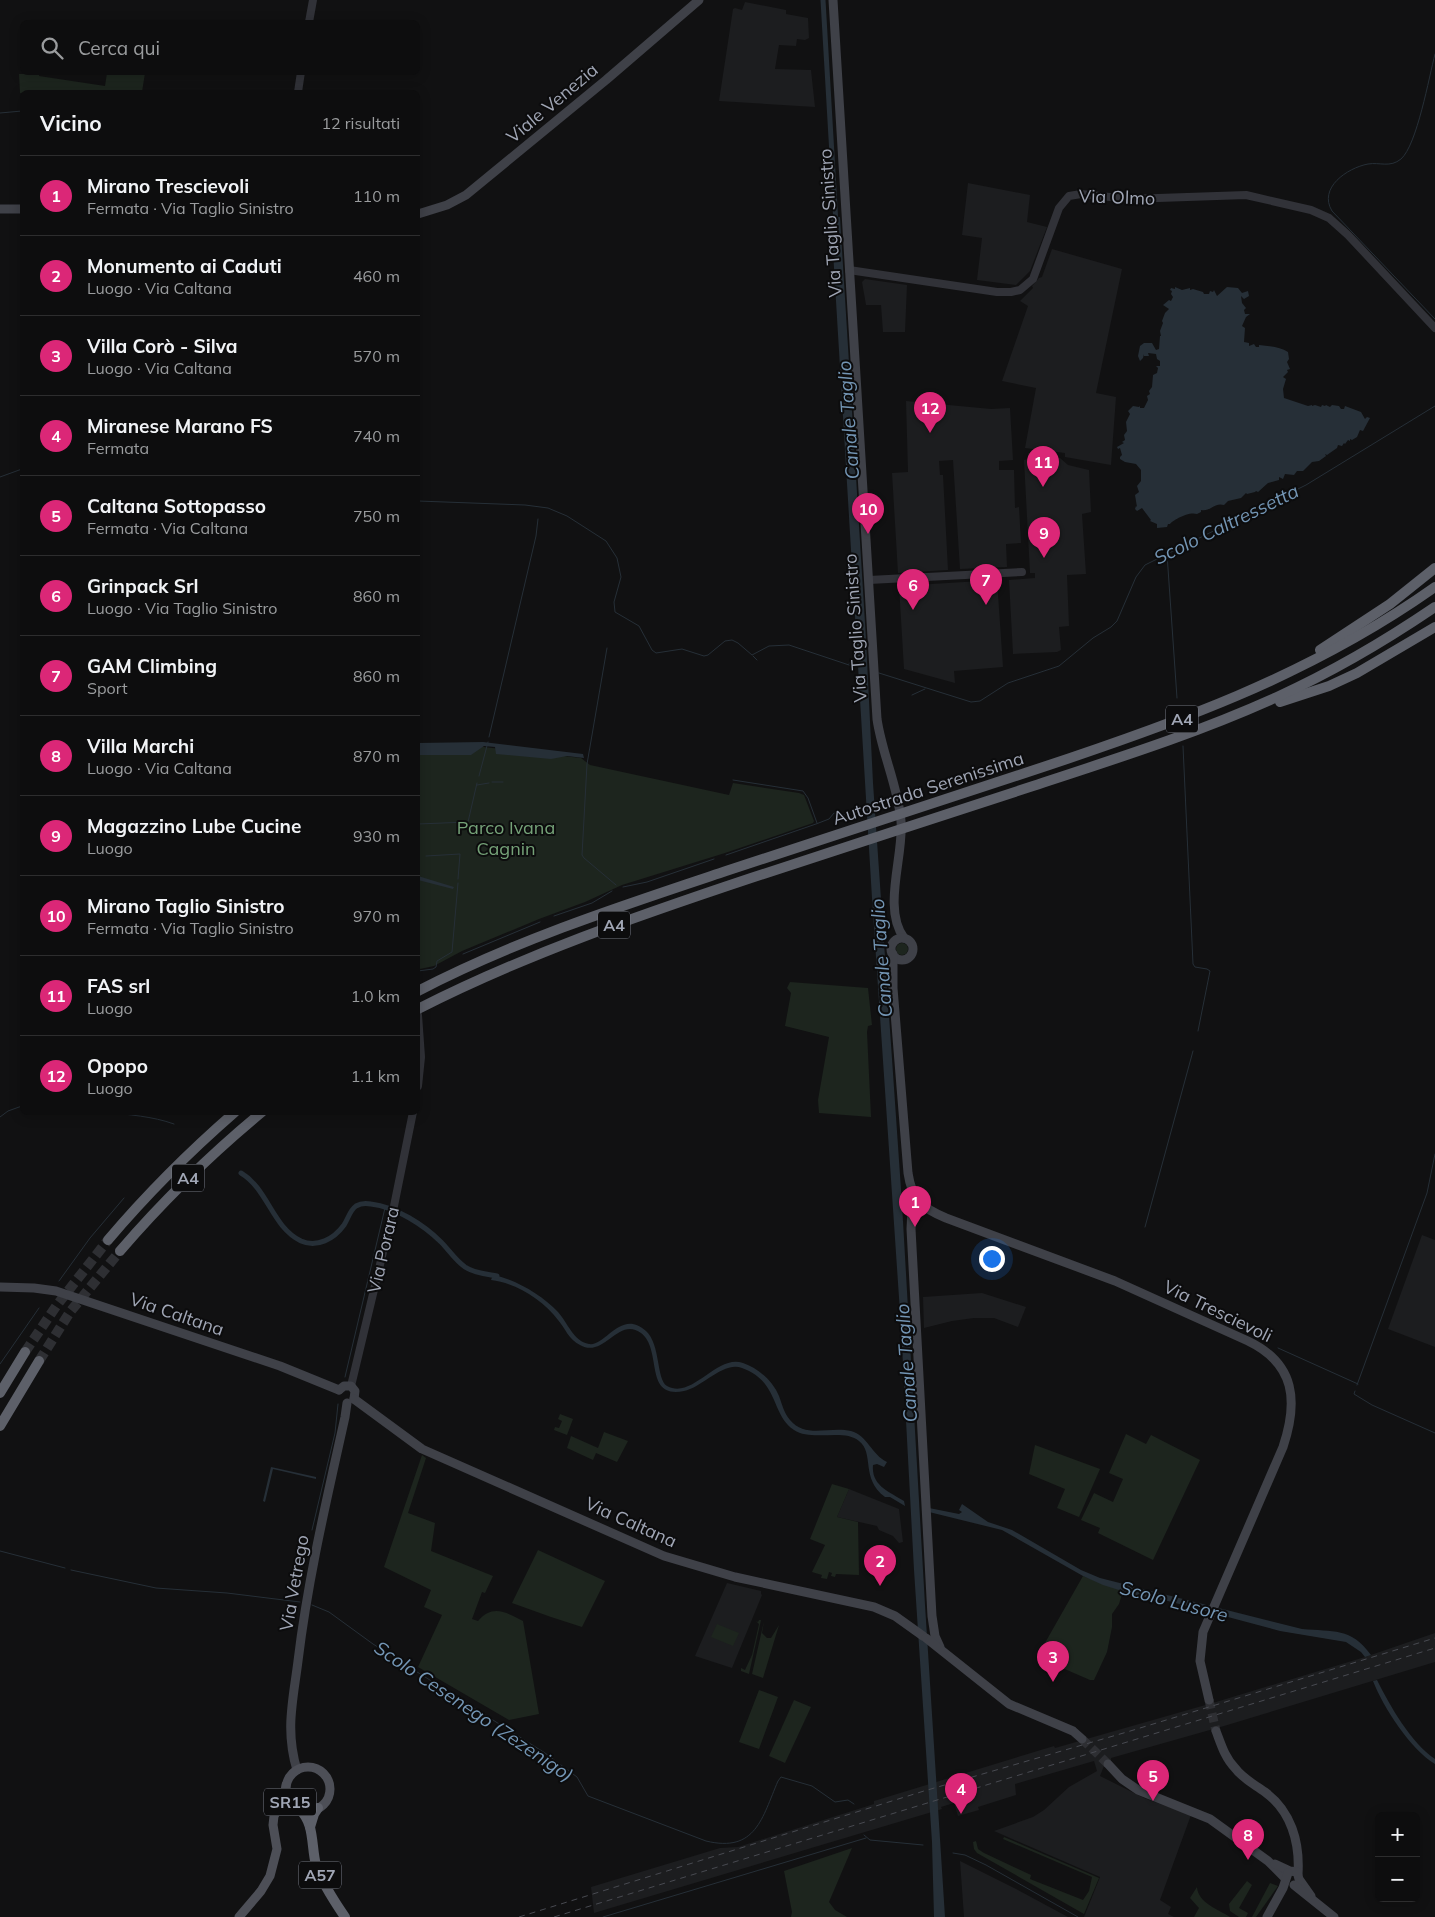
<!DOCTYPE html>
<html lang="it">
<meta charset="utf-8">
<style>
body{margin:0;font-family:Mulish,sans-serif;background:#1b1b1c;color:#f1f3f6}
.controls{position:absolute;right:15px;bottom:15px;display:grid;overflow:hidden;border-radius:8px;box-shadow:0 2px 12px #0003}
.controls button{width:45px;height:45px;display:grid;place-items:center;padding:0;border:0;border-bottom:1px solid #2d2d2e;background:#0d0d0e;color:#f1f3f6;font:25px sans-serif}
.you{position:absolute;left:991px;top:1258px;width:18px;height:18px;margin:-12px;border:4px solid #fff;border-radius:50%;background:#1a73e8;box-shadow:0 0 0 8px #1a73e833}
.badge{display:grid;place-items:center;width:32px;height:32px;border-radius:50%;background:#db2777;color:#fff;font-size:16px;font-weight:700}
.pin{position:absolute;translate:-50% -41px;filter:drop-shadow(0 1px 2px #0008)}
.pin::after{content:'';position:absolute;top:26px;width:18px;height:15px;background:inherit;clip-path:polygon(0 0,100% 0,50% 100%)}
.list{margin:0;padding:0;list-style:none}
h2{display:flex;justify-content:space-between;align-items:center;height:65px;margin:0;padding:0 20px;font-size:21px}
h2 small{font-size:16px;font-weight:400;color:#9a9c9e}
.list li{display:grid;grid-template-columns:32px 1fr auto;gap:15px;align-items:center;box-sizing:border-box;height:80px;padding:0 20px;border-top:1px solid #2d2d2e}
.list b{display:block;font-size:19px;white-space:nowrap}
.list p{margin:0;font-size:16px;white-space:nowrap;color:#9a9c9e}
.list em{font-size:16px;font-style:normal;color:#9a9c9e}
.icon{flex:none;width:28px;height:28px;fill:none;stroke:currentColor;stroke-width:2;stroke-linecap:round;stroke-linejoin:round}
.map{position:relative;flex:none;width:1435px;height:1917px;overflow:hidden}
.search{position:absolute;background:#0d0d0e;box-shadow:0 2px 12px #0003;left:20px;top:20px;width:400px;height:55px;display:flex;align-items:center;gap:12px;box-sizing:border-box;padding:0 18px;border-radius:8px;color:#9a9c9e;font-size:19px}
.panel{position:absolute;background:#0d0d0e;box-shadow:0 2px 12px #0003;left:20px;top:90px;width:400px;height:1025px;border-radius:8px}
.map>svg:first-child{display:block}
</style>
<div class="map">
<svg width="1435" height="1917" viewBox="0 0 1435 1917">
<rect width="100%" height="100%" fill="#111112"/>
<!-- built -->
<g fill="#1c1d1f">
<path d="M745 2 786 10V14L808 18 809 38 805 40 797 39 796 46 779 45 775 69 811 70 815 107 719 101 733 9 735 8 742 10Z"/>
<path d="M968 183 1030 195 1027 222 1047 227 1030 271 1016 285 977 280 982 238 962 235Z"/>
<path d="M1052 249 1122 269 1096 393 1116 397 1111 465 1065 457V453L1025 448 1036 388 1002 381 1028 306 1020 301 1033 288 1032 286 1039 278 1042 277Z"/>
<path d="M865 279 907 285 905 332H883L881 305H866L862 282Z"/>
<path d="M906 401 991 409 1010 408 1013 460 999 461V470H1014L1015 508 1019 507 1021 543 1006 544 1007 567 960 569 953 460 939 461 940 475H943L948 570 898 573 892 473 908 472Z"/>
<path d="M1028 453 1060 458 1068 465 1089 470 1091 512 1082 514 1086 574 1067 575 1069 626 1059 627 1061 650 1057 652 1013 654 1009 580 1035 578V573H1030L1024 460 1028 459Z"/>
<path d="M997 580 1003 667 954 671 955 683 904 669 899 586Z"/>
<path d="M1422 1235 1435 1240V1347L1388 1329Z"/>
<path d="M982 1293 1026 1307 1018 1327 994 1318H974L952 1321 924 1328 923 1297Z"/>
<path d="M849 1489 899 1509 903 1542 899 1543 893 1536 879 1530 877 1526 837 1517Z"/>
<path d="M727 1583 761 1591V1594L762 1595 732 1668 695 1656Z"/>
<path d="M1435 1633V1662L1224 1726 1111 1758V1763L1104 1766 1100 1776 1144 1798 1191 1815 1160 1900 1171 1907 1168 1914 1174 1917H1084L1100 1877 994 1831 1033 1817 1044 1810 1069 1787 1097 1771 1094 1761 1015 1784 1016 1795 978 1807 979 1810 958 1816 954 1803 941 1807 942 1809 594 1913 591 1887 720 1848 738 1847 874 1804V1801L1054 1746 1055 1748 1216 1702 1365 1657Z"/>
<path d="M960 1861 1016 1889 1068 1917H964Z"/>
</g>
<!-- green -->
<g fill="#1d251e">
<path d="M31 73H39V76L105 86 107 73H145L142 92 20 93 19 74H31Z"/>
<path d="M418 747H484L581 758 590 765 729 795 733 783 799 793 804 795 814 821 813 823 725 853 622 885 585 902 539 919 462 951 434 966 420 969 418 961Z"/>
<circle cx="902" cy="949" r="6"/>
<path d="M790 982 868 988 872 1025 868 1026 867 1032 871 1117 819 1113 818 1100 829 1037 785 1026 791 993 787 988Z"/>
<path d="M560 1414 573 1419 567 1435 554 1430 555 1427 559 1428 562 1421 558 1419Z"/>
<path d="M604 1432 628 1441 617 1462 596 1453 593 1460 567 1448 571 1436 598 1448Z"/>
<path d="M1126 1434 1146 1444 1151 1435 1200 1460 1153 1560 1098 1533 1100 1528 1081 1520 1094 1493 1113 1502 1123 1479 1109 1473Z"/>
<path d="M1035 1445 1100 1469 1079 1517 1057 1508 1065 1489 1029 1474Z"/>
<path d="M422 1455 426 1458 408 1513 435 1523 431 1551 493 1576 485 1593 482 1592 472 1619 478 1621C493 1604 505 1612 523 1621L539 1714 509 1720 418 1667 442 1615 424 1607 431 1590 384 1567Z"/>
<path d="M832 1484 849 1489 837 1517 858 1522 859 1575 836 1574 835 1577 831 1576 832 1573 829 1572 827 1579 821 1578 822 1575 812 1572 825 1545 810 1539Z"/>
<path d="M538 1550 605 1581 582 1627 551 1617 512 1603Z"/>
<path d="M1083 1576 1123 1591 1119 1604 1112 1614V1627L1107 1652 1094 1680H1090L1037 1657Z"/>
<path d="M759 1620H761L749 1674 741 1671V1668L745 1670 752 1655 759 1624 756 1621 758 1622Z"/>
<path d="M764 1621 762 1633 767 1638H771L779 1625 763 1678 752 1674Z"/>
<path d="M717 1624 739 1633 733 1646 711 1637Z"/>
<path d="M759 1690 778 1697 759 1749 739 1742Z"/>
<path d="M794 1700 811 1707 785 1763 769 1756Z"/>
<path d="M1004 1837 1099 1878 1084 1914 977 1853 974 1849 973 1842 976 1841 978 1849 984 1853 1031 1875 1030 1879 1083 1900 1089 1891 1092 1877 1003 1839Z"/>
<path d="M852 1848 829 1902 835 1910 847 1917H791L792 1912 784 1871Z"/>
<path d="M1247 1881 1252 1885 1239 1908 1248 1913 1246 1917H1239L1230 1911 1229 1904Z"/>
<path d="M1270 1883 1278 1886 1256 1917H1252Z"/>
<path d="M1197 1887C1198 1903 1218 1909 1230 1917H1194L1199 1908 1190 1898Z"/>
</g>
<!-- water -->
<g fill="#262f37">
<path d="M840 217 866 639 873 783 902 1204 925 1605 945 1917H934L932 1842 914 1570 901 1327 872 898 831 218Z"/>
<path d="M1175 287 1182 290 1190 288V290L1193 289 1203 292 1204 294H1209L1210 291 1213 292 1214 290 1217 296 1227 287 1238 288 1242 293 1248 291 1249 296 1244 299 1241 296 1242 303 1246 308 1244 310 1245 314H1250L1246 317 1242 326 1245 328 1244 342 1249 343V346L1254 344 1256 347H1259V345C1269 346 1280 347 1288 352L1289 359 1287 362 1290 369 1287 370 1288 372 1283 377 1286 379 1283 389 1284 398 1308 406 1312 405V406L1315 405 1321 407 1322 405 1325 406 1326 405 1330 407 1332 405 1339 406 1341 409H1344L1345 406 1361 412 1365 419 1367 417 1370 418 1363 431 1360 430 1357 437 1352 440 1350 439V441L1348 440 1345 444 1344 443 1342 446 1338 445 1337 448 1327 455 1325 454 1326 456 1319 461 1312 462 1303 471H1297L1294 475 1285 474 1283 479 1279 477V480L1268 483 1258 492 1256 491 1255 492 1247 494 1246 493 1241 498 1228 501 1224 505C1214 502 1211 512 1201 510V512L1197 514C1188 511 1172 521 1170 524H1168L1167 527 1157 528V524L1150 521 1151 520 1142 508 1137 511 1135 509 1136 506 1137 507 1135 495 1139 492 1137 486 1141 481V470L1136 464 1125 462 1120 459V457L1122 455 1120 448 1122 447 1118 449 1117 447 1124 443 1122 442 1125 440 1124 435 1127 431 1126 422 1130 414 1128 411 1133 406 1139 407 1140 406V408H1144L1148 400 1147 396 1150 394 1149 391 1152 387 1153 375 1157 373 1158 368 1156 366H1160V361L1157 359 1156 354 1148 353 1149 356H1144V354L1143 358 1140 361 1138 356 1140 346 1144 343H1152L1156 350 1159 349 1160 336H1161L1160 331 1163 323 1162 321 1165 313 1169 309 1163 305 1169 300 1171 301 1173 297 1171 294 1172 291 1170 290 1171 288 1175 289Z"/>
<path d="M483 742 583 754 584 758 567 756 551 759 496 754 495 747 484 746 471 755H418V743Z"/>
<path d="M418 876 454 887 453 889 418 880Z"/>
<path d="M493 1275C515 1279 542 1295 558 1312 568 1323 573 1341 589 1344 605 1347 621 1308 646 1331 661 1345 656 1379 667 1386 693 1400 716 1354 743 1363 758 1368 773 1381 779 1396 782 1404 784 1413 790 1420 806 1439 829 1426 851 1431 867 1435 872 1455 887 1462L884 1467 877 1464 873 1465C871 1486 890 1492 904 1501L905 1506 890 1497H885C860 1478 875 1454 859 1441 844 1428 812 1442 794 1430 771 1415 779 1381 742 1368 723 1361 702 1388 684 1391 643 1399 663 1350 641 1333 618 1316 604 1359 580 1345 569 1340 565 1328 558 1320 543 1300 516 1283 491 1280Z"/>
<path d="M271 1467 316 1477V1479L273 1469 265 1502 263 1501Z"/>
<path d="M962 1504 988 1522 1012 1530 1081 1570 1100 1578 1302 1629C1333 1632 1351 1627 1371 1655L1365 1657 1361 1652 1346 1642 1280 1631 1168 1601 1135 1595 1103 1585 1083 1576 1002 1530 929 1512V1508L959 1514 962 1512 959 1510Z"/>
<path d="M1377 1680C1390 1706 1411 1743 1435 1759V1764C1411 1750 1383 1707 1373 1681Z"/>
</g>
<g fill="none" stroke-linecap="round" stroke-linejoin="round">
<!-- stream -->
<g stroke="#262f37" stroke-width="1">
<path d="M1435 54C1429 77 1417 145 1401 159 1390 168 1380 162 1368 164 1347 168 1318 188 1332 211L1435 319"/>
<path d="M0 113 22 111"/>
<path d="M0 477 22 469"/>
<path d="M418 501 525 505 548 508 567 516 606 541 617 558 621 577 614 602 615 612 639 626 652 650 656 653 682 649 704 656 708 655 725 641 732 640 738 643 752 655 769 646 789 645 852 666"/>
<path d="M1167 554 1177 698"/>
<path d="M607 648 587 764 582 855 584 858 616 885"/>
<path d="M753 656 757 660"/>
<path d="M849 664 852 659"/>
<path d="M879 673 971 702 980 701 1008 683 1059 666 1093 638 1111 627 1117 621 1136 577 1145 565 1306 485 1435 406"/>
<path d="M912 695 925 689"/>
<path d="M489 737 536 536 538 519"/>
<path d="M1183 746 1193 964 1195 967 1207 969 1210 971 1198 1031"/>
<path d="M479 776 488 742"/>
<path d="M733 780 803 791 808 798 817 823"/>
<path d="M492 782H503"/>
<path d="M477 785 489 783"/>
<path d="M418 824 468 822 477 783"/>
<path d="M726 855 816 824 829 819 834 813 845 815"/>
<path d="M426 856 460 854 458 879"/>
<path d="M623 887 647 882 714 859"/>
<path d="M554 916 592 903 612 891"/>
<path d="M463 954 540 922"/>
<path d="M418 971 433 969 436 967 437 961 452 952 458 883"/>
<path d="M106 1112C129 1115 152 1116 174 1124"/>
<path d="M0 1117 8 1111 22 1106"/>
<path d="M1145 1227 1193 1051"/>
<path d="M59 1281 90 1238 124 1198"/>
<path d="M1278 1348 1358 1384"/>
<path d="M0 1364 39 1308"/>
<path d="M345 1377 385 1208"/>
<path d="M1357 1385 1427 1193 1435 1154"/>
<path d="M1355 1391 1354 1394 1372 1405 1435 1433"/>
<path d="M312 1530 335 1433 338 1404"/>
<path d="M0 1551 65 1568"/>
<path d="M71 1570 156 1588 227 1593 300 1602"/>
<path d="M312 1605 329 1612 373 1644 545 1753 577 1777 588 1796 706 1841C756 1853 762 1818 778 1781L781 1777 812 1786 835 1802 848 1800 854 1804"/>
<path d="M864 1835 870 1840 923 1845"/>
<path d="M953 1853 965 1855 986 1865 1078 1917"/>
<path d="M603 1917 866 1838"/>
</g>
<!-- canal -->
<g stroke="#262f37" stroke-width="5">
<path d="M823 0 836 224"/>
<path d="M241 1173C268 1189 272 1227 301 1241 317 1248 334 1239 344 1225 348 1219 350 1210 356 1206 361 1203 366 1203 371 1204 396 1207 424 1225 441 1242 449 1250 455 1260 465 1267 474 1273 486 1274 497 1276"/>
</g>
<!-- secondary-tunnel -->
<g stroke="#2e2f33" stroke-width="9" stroke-dasharray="9 4.5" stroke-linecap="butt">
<path d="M1209 1700 1216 1731"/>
<path d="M1082 1739 1108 1764"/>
</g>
<!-- motorway-tunnel -->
<g stroke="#2e2f33" stroke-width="10" stroke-dasharray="10 5" stroke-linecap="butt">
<path d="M25 1352 57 1305 108 1240"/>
<path d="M39 1361 70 1312 120 1251"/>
</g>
<!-- tertiary -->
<g stroke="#313238" stroke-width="8">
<path d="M309 22 313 0"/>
<path d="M298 92 301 72"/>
<path d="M849 270 997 292H1011L1020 290 1033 279 1059 208 1069 196 1081 194 1129 199 1246 195 1311 210 1329 218 1348 235 1435 328"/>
<path d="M869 580 1022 572"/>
<path d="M418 1015 421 1057 418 1086"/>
<path d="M351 1386 394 1206 413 1112"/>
</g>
<!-- secondary -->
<g stroke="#3f4148" stroke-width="9">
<path d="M833 0 877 719C882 754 898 786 901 821 904 856 882 908 904 938"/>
<path d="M0 209H22"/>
<path d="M418 214 447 205 466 195 606 80 699 0"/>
<circle cx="902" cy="949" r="11"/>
<path d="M893 954V988L908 1173C912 1200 922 1208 946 1218L1115 1281 1248 1341C1296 1364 1298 1402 1283 1447L1203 1632 1200 1661 1209 1700"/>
<path d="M919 1202 912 1208 911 1229 932 1616 935 1636 940 1647"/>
<path d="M0 1287 34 1288 56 1291 280 1366 339 1390"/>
<path d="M339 1390 344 1386H351L355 1391 354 1399"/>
<path d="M354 1399 422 1449 664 1556 735 1577 874 1607 895 1616 923 1636"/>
<path d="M926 1638 1009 1704 1073 1731 1082 1739"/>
<path d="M1216 1731C1221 1744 1225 1758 1235 1768 1243 1779 1254 1784 1265 1792 1291 1811 1300 1842 1298 1874"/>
<path d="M1108 1764 1122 1779 1138 1790 1210 1819 1268 1861 1285 1878"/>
<path d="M297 1770C285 1730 293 1701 298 1661 308 1578 327 1498 345 1417L347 1403"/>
<path d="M1275 1864 1290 1871 1297 1872 1299 1879 1311 1896"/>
<path d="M1294 1885 1334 1917"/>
<path d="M1267 1917 1283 1888 1288 1873"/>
</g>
<!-- primary -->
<g stroke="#4d4f57" stroke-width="9">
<circle cx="308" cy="1789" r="22"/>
<path d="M239 1917 261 1891 270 1876 277 1849 273 1825 274 1816 284 1798 286 1785"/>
</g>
<!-- motorway -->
<g stroke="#5d6069" stroke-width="10">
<path d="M1320 650 1390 604 1435 568"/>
<path d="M1280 702 1329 686 1357 673 1435 627"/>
<path d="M418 991C516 940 621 906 726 871 825 839 925 806 1025 773 1171 725 1308 677 1435 587"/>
<path d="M418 1009C524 955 637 916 751 878 845 847 939 817 1033 786 1115 759 1198 733 1277 697 1332 672 1385 641 1435 607"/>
<path d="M108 1240C147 1194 189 1152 235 1112"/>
<path d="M120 1251C163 1201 210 1155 262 1112"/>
<path d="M0 1393 25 1352"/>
<path d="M0 1426 39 1361"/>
<path d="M299 1809C315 1822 311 1847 316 1865 322 1883 334 1901 345 1917"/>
<path d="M310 1827 314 1814 318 1808"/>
</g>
<!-- rail -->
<g stroke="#484a51" stroke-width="1" stroke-dasharray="6 5" stroke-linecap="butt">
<path d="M519 1917 924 1791 1127 1732 1435 1638"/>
<path d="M554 1917 1435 1648"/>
</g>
</g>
<g text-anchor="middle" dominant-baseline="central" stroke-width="4" stroke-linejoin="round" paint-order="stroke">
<!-- shield labels -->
<g fill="#0c0c0d" stroke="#747883" stroke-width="1">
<rect x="1166" y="705.5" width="32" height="27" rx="4"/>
<rect x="598" y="911.5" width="32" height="27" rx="4"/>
<rect x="172" y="1164.5" width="32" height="27" rx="4"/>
<rect x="264" y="1788.5" width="52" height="27" rx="4"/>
<rect x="299" y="1861.5" width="42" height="27" rx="4"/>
</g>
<g font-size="16" font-weight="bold" fill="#a0a6b5">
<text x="1182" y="719">A4</text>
<text x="614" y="925">A4</text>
<text x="188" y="1178">A4</text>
<text x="290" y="1802">SR15</text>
<text x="320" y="1875">A57</text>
</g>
<!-- street labels -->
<g font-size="18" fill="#a0a6b5" stroke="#0c0c0d">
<text transform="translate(552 103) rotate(-40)">Viale Venezia</text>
<text transform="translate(1117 197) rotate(2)">Via Olmo</text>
<text transform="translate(830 223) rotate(-94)">Via Taglio Sinistro</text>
<text transform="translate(855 628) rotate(-94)">Via Taglio Sinistro</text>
<text transform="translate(928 788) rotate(-18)">Autostrada Serenissima</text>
<text transform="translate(383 1250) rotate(-77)">Via Porara</text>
<text transform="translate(1218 1311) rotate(26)">Via Trescievoli</text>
<text transform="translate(177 1314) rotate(19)">Via Caltana</text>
<text transform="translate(631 1522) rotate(24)">Via Caltana</text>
<text transform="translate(294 1583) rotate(-80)">Via Vetrego</text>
</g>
<!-- park labels -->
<g font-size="18" fill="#75a278" stroke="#0c0c0d">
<text x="506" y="827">Parco Ivana<tspan x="506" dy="21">Cagnin</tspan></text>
</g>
<!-- water labels -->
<g font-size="19" font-style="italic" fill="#7395b4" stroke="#0c0c0d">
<text transform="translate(848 420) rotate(-94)">Canale Taglio</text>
<text transform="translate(1226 524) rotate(-26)">Scolo Caltressetta</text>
<text transform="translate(881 958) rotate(-94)">Canale Taglio</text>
<text transform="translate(906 1363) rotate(-94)">Canale Taglio</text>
<text transform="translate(1174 1601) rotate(15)">Scolo Lusore</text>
<text transform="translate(474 1711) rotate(34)">Scolo Cesenego (Zezenigo)</text>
</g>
</g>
</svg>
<div class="controls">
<button>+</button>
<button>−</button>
</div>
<div class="you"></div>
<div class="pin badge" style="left:915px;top:1227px">1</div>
<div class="pin badge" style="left:880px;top:1586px">2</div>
<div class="pin badge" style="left:1053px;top:1682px">3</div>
<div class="pin badge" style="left:961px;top:1814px">4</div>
<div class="pin badge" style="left:1153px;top:1801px">5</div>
<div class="pin badge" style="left:913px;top:610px">6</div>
<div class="pin badge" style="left:986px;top:605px">7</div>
<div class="pin badge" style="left:1248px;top:1860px">8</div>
<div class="pin badge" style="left:1044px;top:558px">9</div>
<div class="pin badge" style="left:868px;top:534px">10</div>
<div class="pin badge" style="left:1043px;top:487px">11</div>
<div class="pin badge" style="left:930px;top:433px">12</div>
<div class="search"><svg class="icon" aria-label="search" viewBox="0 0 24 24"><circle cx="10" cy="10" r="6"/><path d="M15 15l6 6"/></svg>Cerca qui</div>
<section class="panel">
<h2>Vicino<small>12 risultati</small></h2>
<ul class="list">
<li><span class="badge">1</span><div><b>Mirano Trescievoli</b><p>Fermata · Via Taglio Sinistro</p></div><em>110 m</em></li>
<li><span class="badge">2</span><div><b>Monumento ai Caduti</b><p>Luogo · Via Caltana</p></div><em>460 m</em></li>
<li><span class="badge">3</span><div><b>Villa Corò - Silva</b><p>Luogo · Via Caltana</p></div><em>570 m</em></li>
<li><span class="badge">4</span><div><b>Miranese Marano FS</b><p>Fermata</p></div><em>740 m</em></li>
<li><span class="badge">5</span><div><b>Caltana Sottopasso</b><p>Fermata · Via Caltana</p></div><em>750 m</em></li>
<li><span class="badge">6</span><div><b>Grinpack Srl</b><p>Luogo · Via Taglio Sinistro</p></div><em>860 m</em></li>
<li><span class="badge">7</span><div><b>GAM Climbing</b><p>Sport</p></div><em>860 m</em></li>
<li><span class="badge">8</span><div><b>Villa Marchi</b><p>Luogo · Via Caltana</p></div><em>870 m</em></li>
<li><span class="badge">9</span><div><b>Magazzino Lube Cucine</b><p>Luogo</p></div><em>930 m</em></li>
<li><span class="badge">10</span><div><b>Mirano Taglio Sinistro</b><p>Fermata · Via Taglio Sinistro</p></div><em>970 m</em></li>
<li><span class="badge">11</span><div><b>FAS srl</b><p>Luogo</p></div><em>1.0 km</em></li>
<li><span class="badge">12</span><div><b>Opopo</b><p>Luogo</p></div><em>1.1 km</em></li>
</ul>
</section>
</div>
